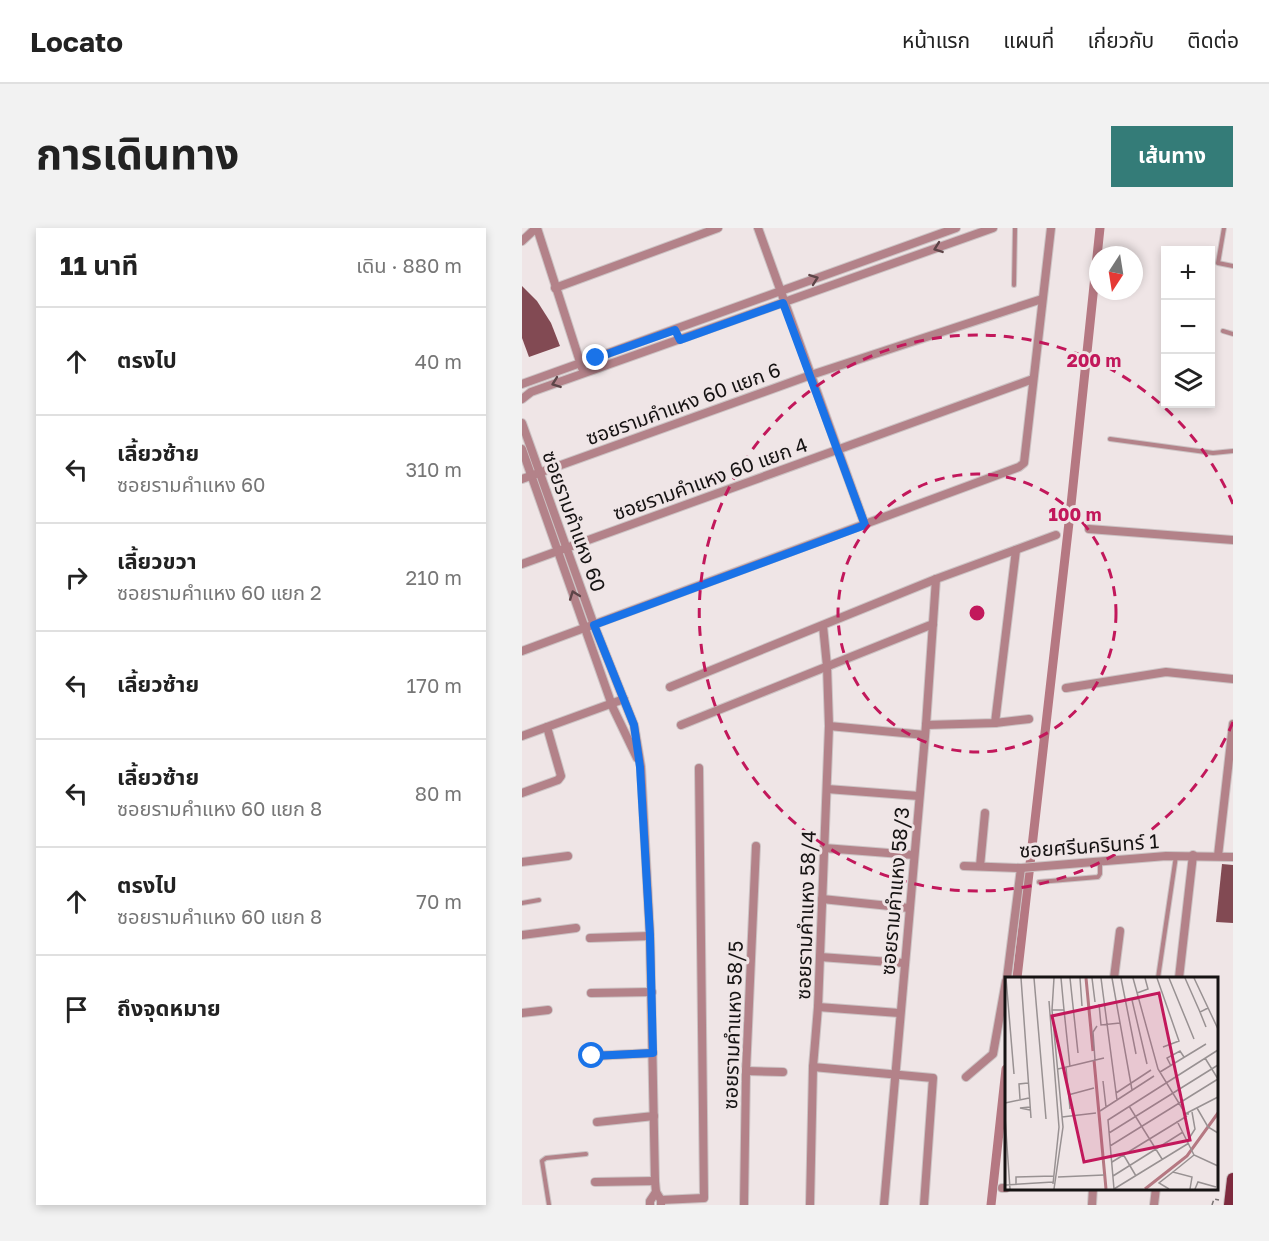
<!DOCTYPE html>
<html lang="th">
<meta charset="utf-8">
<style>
body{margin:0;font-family:"Golos Text","Noto Sans Thai",sans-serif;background:#f2f2f2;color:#222}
.controls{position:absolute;right:18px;top:18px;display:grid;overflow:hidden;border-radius:0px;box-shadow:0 3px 9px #0003}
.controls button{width:54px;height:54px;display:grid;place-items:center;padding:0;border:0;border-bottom:2px solid #e0e0e0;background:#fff;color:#222;font:30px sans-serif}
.compass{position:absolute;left:567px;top:18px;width:54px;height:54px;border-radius:50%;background:#fff;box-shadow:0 3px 9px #0003;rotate:192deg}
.stop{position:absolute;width:18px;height:18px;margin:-14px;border:4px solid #1a73e8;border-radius:50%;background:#fff}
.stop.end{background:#1a73e8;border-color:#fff;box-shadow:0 2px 6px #0008}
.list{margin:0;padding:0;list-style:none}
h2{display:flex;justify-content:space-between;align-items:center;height:78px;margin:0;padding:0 24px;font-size:26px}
h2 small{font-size:20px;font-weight:400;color:#767676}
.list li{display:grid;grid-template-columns:39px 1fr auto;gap:18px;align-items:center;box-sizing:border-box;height:108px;padding:0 24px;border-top:2px solid #e0e0e0}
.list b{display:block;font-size:22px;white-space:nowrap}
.list p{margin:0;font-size:20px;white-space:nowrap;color:#767676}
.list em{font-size:20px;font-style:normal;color:#767676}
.icon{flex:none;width:33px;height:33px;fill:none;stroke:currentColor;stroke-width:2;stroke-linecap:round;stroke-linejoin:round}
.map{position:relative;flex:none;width:711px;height:977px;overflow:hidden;border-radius:0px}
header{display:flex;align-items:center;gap:36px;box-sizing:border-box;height:84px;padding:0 30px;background:#fff;border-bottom:2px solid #e0e0e0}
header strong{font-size:28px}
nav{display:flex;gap:33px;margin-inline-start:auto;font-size:21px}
.intro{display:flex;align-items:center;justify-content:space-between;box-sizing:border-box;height:144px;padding:0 36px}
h1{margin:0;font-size:42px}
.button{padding:15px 27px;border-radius:0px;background:#347c78;color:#fff;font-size:21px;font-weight:700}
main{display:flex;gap:36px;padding:0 36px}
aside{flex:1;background:#fff;border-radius:0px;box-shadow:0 3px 9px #0003}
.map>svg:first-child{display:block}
</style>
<header>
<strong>Locato</strong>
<nav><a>หน้าแรก</a><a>แผนที่</a><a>เกี่ยวกับ</a><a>ติดต่อ</a></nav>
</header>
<div class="intro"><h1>การเดินทาง</h1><a class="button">เส้นทาง</a></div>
<main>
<aside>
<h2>11 นาที<small>เดิน · 880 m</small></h2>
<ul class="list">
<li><svg class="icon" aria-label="ahead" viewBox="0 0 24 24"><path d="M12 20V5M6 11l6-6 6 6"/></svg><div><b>ตรงไป</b></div><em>40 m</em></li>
<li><svg class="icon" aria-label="left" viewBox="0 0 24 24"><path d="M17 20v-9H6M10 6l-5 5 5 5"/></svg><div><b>เลี้ยวซ้าย</b><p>ซอยรามคำแหง 60</p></div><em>310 m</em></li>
<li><svg class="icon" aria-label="right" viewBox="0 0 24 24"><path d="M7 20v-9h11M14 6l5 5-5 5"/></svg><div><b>เลี้ยวขวา</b><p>ซอยรามคำแหง 60 แยก 2</p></div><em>210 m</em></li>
<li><svg class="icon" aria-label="left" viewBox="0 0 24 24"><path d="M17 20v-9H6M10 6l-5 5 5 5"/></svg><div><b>เลี้ยวซ้าย</b></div><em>170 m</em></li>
<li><svg class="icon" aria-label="left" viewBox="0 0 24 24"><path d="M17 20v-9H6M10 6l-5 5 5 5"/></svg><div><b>เลี้ยวซ้าย</b><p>ซอยรามคำแหง 60 แยก 8</p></div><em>80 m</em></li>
<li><svg class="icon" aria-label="ahead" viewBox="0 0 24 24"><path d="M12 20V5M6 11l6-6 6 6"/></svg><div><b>ตรงไป</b><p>ซอยรามคำแหง 60 แยก 8</p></div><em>70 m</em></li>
<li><svg class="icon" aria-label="arrive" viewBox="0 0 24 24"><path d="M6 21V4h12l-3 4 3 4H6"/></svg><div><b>ถึงจุดหมาย</b></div></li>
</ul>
</aside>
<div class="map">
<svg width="711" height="977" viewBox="0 0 711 977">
<rect width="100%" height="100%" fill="#efe5e6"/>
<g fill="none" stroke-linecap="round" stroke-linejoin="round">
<!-- canal -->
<g stroke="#b57882" stroke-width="9">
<path d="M495 750 549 277 578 0"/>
<path d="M469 977 484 841"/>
</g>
</g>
<!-- building -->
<g fill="#824a53">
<path d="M0 58 15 73 29 95 38 118 7 129 0 110Z"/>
<path d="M700 636 711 637V695L694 694Z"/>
</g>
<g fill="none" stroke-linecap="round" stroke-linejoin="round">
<!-- service casing -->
<g stroke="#ccc3c4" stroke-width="6">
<g id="service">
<path d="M702 0 696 35 711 38"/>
<path d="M492 57 493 0"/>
<path d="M701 103 711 106"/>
<path d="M588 211 691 225 711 223"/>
<path d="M517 654 576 649 578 646V634"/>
<path d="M0 675 17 672"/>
<path d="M636 750 654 628"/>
<path d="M27 977 20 933 24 930 64 926"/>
</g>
</g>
<!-- minor casing -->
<g stroke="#ccc3c4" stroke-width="10">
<g id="minor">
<path d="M15 0 60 140"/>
<path d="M236 0 343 297"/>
<path d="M0 13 14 0"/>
<path d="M33 60 196 0"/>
<path d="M0 156 434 0"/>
<path d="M0 171 9 164 471 0"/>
<path d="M0 195 72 397 112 497 119 539 128 708 133 953 134 964 139 972V977"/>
<path d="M0 221 91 480 115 530"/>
<path d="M0 251 289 147 520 71"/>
<path d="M567 301 711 312"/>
<path d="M0 336 511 151"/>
<path d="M0 423 497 239 502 235 529 0"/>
<path d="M148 459 414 351 534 307"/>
<path d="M544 460 644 444 711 451"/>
<path d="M473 495 494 322"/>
<path d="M159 497 411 396"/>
<path d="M404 497 473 495 507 491"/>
<path d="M307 498 403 507"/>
<path d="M0 508 102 471"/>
<path d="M305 561 397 568"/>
<path d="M0 565 36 552 39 548 25 499"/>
<path d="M302 620 392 627"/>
<path d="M696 628 711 496"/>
<path d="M0 634 46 628"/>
<path d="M442 638 499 640 644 628 711 629"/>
<path d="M458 638 463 585"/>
<path d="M300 671 387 680"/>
<path d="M0 707 54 700"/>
<path d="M68 710 128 708"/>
<path d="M298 729 382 735"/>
<path d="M485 750 499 640"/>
<path d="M592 750 598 703"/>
<path d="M657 750 671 627"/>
<path d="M69 765 130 764"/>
<path d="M296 779 377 785"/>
<path d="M0 785 26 782"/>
<path d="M70 828 131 825"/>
<path d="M291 839 411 850 402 977"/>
<path d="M224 843 261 844"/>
<path d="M444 849 471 826 484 753"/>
<path d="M75 894 132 888"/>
<path d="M73 954 133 953"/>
<path d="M480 960H484"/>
<path d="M139 972 182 970 177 540"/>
<path d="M128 977V973L134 964"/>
<path d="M222 977 224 843 234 618"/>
<path d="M288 977 291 839 296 779 307 498 305 438 301 398"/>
<path d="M362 977 404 497 414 351"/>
<path d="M570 977 571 960"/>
<path d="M632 977 634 960"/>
</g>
</g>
<!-- primary casing -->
<g stroke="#ccc3c4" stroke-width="14">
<path id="primary" d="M708 977 711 951"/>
</g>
<!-- path -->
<path stroke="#787272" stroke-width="1.5" stroke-dasharray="4.5 3" stroke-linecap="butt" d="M690 977 692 971 697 972"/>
<!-- service -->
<use href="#service" stroke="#b38289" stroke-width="4"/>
<!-- minor -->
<use href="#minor" stroke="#b38289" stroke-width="8"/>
<!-- primary -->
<use href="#primary" stroke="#7e2a3e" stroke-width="12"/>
</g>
<!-- one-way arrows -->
<defs><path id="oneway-chevron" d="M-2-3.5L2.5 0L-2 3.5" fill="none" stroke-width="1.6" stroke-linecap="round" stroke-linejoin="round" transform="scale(1.5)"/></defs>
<g stroke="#5d4548">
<use href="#oneway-chevron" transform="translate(416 20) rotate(160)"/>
<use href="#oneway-chevron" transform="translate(292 51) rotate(-20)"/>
<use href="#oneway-chevron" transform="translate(34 155) rotate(160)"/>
<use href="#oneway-chevron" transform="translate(52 367) rotate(-110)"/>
</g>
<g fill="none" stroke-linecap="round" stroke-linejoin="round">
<!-- route -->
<path stroke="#1a73e8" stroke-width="8" d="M70 828 131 825 128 708 118 539 112 497 72 397 343 297 261 75 158 112 153 102 74 130"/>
</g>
<!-- distance rings -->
<g fill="none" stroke="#c2185b" stroke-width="3" stroke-dasharray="10 8">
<circle cx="455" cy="385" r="139"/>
<path d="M711 494A278 278 0 1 1 711 276"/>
</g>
<g text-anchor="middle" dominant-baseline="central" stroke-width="6" stroke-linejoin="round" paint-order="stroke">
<!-- street labels -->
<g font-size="20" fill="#161313" stroke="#efe5e6">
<text transform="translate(161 175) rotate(-20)">ซอยรามคำแหง 60 แยก 6</text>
<text transform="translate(188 250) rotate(-20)">ซอยรามคำแหง 60 แยก 4</text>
<text transform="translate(53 293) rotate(70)">ซอยรามคำแหง 60</text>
<text transform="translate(567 617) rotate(-4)">ซอยศรีนครินทร์ 1</text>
<text transform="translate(372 663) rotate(-85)">ซอยรามคำแหง 58/3</text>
<text transform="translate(283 687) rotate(-88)">ซอยรามคำแหง 58/4</text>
<text transform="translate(210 797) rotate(-88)">ซอยรามคำแหง 58/5</text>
</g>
</g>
<!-- overview -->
<g transform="translate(483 749)">
<rect width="213" height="213" fill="#efe5e6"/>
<path fill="none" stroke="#b57882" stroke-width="3" d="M81 1 88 74M89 83 101 212M140 212 182 179 213 136"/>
<path fill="none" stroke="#989192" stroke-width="1.5" d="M1 1 9 97M16 1 26 141M29 1 41 142M49 1 47 33 58 150 49 212M65 1 73 76M75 1 77 29M87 1 90 25M96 1 112 123M107 1 127 113M116 1 131 77M128 1 153 92 180 136M152 1 174 64 158 70M164 1 189 62M180 1 195 35M189 1 213 52M132 16 143 12 140 1M134 21 127 23 142 87M44 24 54 150 48 207M94 27 96 48 115 46M47 33H59L56 1M59 33 65 90M201 50 195 35 203 31M200 81 213 102M90 83 88 55 92 49M166 89 162 81 175 74 179 80M61 91 65 132M53 92 99 81M155 95 201 67M98 104 101 130M111 116 146 93M63 118 89 111M15 122 14 107 23 106M0 126 24 121M124 129 157 182M25 130 15 131 25 133M192 131 203 150 213 156M95 134 149 99M184 137H180L213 120M0 140 5 212M57 140 91 136M172 144 189 178 213 189M104 156 213 88M183 163 190 152 187 135M105 169 213 102M118 177 131 199M107 185 182 139M168 195 189 178M108 199 178 155M53 200 99 198M0 208 48 205M11 208V200L49 199M109 212 103 143 213 73M109 212 184 166M164 212 154 206 168 195 187 200 185 212M190 212 193 205 211 210"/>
<path fill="#c2185b" fill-opacity="0.15" stroke="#c2185b" stroke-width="3" d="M154 16 185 163 79 185 47 39Z"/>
<rect width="213" height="213" fill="none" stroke="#161313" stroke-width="3"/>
</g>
<circle cx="455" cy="385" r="9" fill="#c2185b" stroke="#efe5e6" stroke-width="3"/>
<g font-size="18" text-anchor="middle" font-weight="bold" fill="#c2185b" stroke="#efe5e6" stroke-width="6" stroke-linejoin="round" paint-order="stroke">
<text x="572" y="139">200 m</text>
<text x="553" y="293">100 m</text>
</g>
</svg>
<div class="controls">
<button>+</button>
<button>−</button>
<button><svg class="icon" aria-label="layers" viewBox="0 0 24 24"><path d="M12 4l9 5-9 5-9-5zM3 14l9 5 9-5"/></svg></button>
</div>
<svg class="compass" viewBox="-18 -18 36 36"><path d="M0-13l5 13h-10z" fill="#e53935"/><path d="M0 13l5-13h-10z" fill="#767676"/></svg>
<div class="stop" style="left:70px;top:828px"></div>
<div class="stop end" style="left:74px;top:130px"></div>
</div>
</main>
